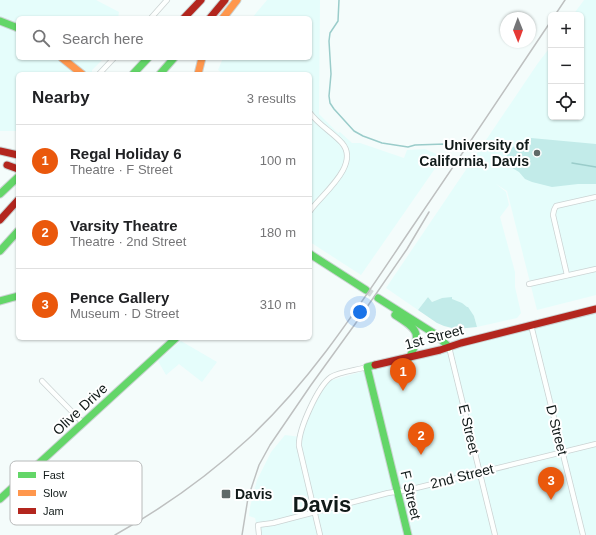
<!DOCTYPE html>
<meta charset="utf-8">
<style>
body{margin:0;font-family:Arial,sans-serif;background:#f6f6f6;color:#202124}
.controls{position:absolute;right:12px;top:12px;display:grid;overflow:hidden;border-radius:6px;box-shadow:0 1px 3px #0004}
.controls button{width:36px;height:36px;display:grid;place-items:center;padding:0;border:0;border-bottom:1px solid #e0e0e0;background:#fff;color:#202124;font:20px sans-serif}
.compass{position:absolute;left:500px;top:12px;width:36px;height:36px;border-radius:50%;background:#fff;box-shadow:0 1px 3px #0004;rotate:179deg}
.you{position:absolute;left:360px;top:312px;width:14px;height:14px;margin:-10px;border:3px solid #fff;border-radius:50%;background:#1a73e8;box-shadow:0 0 0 6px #1a73e833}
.badge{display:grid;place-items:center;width:26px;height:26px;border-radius:50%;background:#ea580c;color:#fff;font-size:13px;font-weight:700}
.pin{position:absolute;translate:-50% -33px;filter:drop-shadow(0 1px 2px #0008)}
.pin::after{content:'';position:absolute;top:21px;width:14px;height:12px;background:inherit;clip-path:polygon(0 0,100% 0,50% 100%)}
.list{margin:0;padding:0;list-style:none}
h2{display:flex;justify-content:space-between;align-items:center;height:52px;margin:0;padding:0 16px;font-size:17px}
h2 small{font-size:13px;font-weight:400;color:#757577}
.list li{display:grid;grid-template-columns:26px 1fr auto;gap:12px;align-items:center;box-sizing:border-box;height:72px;padding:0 16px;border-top:1px solid #e0e0e0}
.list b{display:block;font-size:15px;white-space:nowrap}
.list p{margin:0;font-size:13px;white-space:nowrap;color:#757577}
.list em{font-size:13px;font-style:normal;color:#757577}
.icon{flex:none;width:22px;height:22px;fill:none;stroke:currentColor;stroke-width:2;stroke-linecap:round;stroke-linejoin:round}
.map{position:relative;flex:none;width:596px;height:535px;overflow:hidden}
.search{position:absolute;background:#fff;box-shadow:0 1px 3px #0004;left:16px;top:16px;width:296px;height:44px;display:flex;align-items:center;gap:10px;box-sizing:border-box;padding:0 14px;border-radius:6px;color:#757577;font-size:15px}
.panel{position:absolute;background:#fff;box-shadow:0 1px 3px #0004;left:16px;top:72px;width:296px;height:268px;border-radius:6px}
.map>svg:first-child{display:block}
</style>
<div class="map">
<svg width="596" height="535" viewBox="0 0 596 535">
<rect width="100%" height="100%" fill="#f4fcfb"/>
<!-- built -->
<g fill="#e5fdfb">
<path d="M0 0H96L119 12 118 18H18V58H104L92 70V74H18V131H0Z"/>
<path d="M267 0H320L319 114 338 133 340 132 352 143H360L404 158 407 150 425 149 443 157 361 275 310 242V134L312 130 310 128V74H224L218 70 223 58H310V18H252Z"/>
<path d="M584 0H596V295L537 310 507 191 496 184 506 192 509 205 500 217 515 272V287L521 313 517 318 477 327 474 316 467 307 442 298 432 302 428 297 418 310 386 288 538 63 551 46V117H581V15H573Z"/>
<path d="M596 309V535H259L255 518 249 516 250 507 257 480 271 452 285 435 301 437 308 412 325 382 449 347Z"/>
<path d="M181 341 217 362 202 382 179 364 166 375 158 361Z"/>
</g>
<!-- green -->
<g fill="#c2ebe9">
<path d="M531 138 596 144V184H578L552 187 532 182 525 179 519 172 507 165C503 147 518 145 531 138Z"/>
<path d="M428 297 432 302 442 298 452 297V299L462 303 467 307H468L474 316 477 327 456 329 444 326 437 323 418 310Z"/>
</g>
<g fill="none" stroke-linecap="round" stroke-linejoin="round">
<!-- stream -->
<g stroke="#9accca" stroke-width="1.5">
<path d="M339 0 338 21 330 33 329 41 331 74 329 96 330 103 334 109 354 131 363 136 382 143 408 147 415 145 445 144 451 147"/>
<path d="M572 163 596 167"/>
</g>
<!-- secondary-tunnel -->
<path stroke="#d2dad9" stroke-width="7" stroke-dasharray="7 3.5" stroke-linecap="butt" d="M366 290 378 298"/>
<!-- street casing -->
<g stroke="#cbd3d3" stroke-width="6">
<g id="street">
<path d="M151 18 167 0"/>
<path d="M99 74 114 58"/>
<path d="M310 113C319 125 332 132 342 143 361 165 321 195 310 211"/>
<path d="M567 275 553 215 554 210 556 206 596 197"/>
<path d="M529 284 596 269"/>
<path d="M531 325 583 535"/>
<path d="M449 347 495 535"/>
<path d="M42 381 83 423"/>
<path d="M259 535 258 525 273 523 388 493 408 490 596 444"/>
<path d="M320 535 299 446C298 430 318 386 331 377 339 372 357 370 367 367"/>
</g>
</g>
<!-- fast casing -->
<g stroke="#cbd3d3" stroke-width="9">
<g id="fast">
<path d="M0 21 18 28"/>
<path d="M133 74 148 58"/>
<path d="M160 74 174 58"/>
<path d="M0 194 18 177"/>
<path d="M0 251 18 231"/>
<path d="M310 254 366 290"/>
<path d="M378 298 435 334 449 347"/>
<path d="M0 301 18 296"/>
<path d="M395 315C417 329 423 333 409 358"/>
<path d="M375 365 367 367 408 535"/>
<path d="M0 499 176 338"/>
</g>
</g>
<!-- slow casing -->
<g stroke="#cbd3d3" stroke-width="9">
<g id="slow">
<path d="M223 18 237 0"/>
<path d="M62 58 82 74"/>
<path d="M198 74 202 58"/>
</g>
</g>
<!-- jam casing -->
<g stroke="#cbd3d3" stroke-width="9">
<g id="jam">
<path d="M184 18 201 0"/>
<path d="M210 18 225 0"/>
<path d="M0 151 18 155"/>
<path d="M7 165 18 169"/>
<path d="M0 220 18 200"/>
<path d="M375 365 440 350 461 343 596 309"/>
</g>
</g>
<!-- street -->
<use href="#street" stroke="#fdfffe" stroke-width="4.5"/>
<!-- fast -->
<use href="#fast" stroke="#63d668" stroke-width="7"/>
<!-- slow -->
<use href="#slow" stroke="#ff974d" stroke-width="7"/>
<!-- jam -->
<use href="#jam" stroke="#b3261e" stroke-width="7"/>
<!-- rail -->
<g stroke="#bec0c0" stroke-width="1.5">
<path d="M555 15 565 0"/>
<path d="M115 535C163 508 207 477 248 439 315 377 364 298 415 223 461 156 506 88 551 21"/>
<path d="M242 535 248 498 259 465 270 445 311 385 358 320 407 249 429 212"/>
</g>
</g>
<!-- markers -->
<g fill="#606968" stroke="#fff" stroke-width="1.5">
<circle cx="537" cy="153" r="4"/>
<rect x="221" y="489" width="10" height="10" rx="2"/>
</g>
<g text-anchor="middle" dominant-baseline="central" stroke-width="4" stroke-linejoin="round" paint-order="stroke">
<!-- poi labels -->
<g font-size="14" font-weight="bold" fill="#111a19" stroke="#fff" text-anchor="end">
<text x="529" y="145">University of<tspan x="529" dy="16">California, Davis</tspan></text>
<text x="235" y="494" text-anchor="start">Davis</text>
</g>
<!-- street labels -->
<g font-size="14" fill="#111a19" stroke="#fff">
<text transform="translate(434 337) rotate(-15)">1st Street</text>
<text transform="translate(80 409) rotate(-43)">Olive Drive</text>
<text transform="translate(469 429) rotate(77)">E Street</text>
<text transform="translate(557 430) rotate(76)">D Street</text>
<text transform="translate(462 476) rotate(-14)">2nd Street</text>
<text transform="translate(411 495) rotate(77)">F Street</text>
</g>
<!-- town labels -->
<g font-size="22" font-weight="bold" fill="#111a19" stroke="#fff">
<text x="322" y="504">Davis</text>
</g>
</g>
<!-- legend -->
<rect x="10" y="461" width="132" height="64" rx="6" fill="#fff" stroke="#b8baba" stroke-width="1"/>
<rect x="18" y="472" width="18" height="6" fill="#63d668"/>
<rect x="18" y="490" width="18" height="6" fill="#ff974d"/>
<rect x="18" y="508" width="18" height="6" fill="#b3261e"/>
<g font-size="11" fill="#111a19">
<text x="43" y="479">Fast</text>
<text x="43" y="497">Slow</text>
<text x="43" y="515">Jam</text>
</g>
</svg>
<div class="controls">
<button>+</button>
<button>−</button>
<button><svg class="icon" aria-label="locate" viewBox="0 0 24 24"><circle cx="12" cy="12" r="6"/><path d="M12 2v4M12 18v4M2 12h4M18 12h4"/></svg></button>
</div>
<svg class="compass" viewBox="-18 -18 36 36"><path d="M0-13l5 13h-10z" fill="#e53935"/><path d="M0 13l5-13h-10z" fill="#757577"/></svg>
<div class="you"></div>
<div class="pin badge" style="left:403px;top:391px">1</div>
<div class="pin badge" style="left:421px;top:455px">2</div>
<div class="pin badge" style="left:551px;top:500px">3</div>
<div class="search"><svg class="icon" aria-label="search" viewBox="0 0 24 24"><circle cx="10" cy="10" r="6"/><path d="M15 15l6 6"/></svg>Search here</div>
<section class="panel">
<h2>Nearby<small>3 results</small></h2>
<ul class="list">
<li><span class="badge">1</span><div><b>Regal Holiday 6</b><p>Theatre · F Street</p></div><em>100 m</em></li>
<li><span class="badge">2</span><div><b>Varsity Theatre</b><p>Theatre · 2nd Street</p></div><em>180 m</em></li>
<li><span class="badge">3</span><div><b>Pence Gallery</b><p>Museum · D Street</p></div><em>310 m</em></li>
</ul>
</section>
</div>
